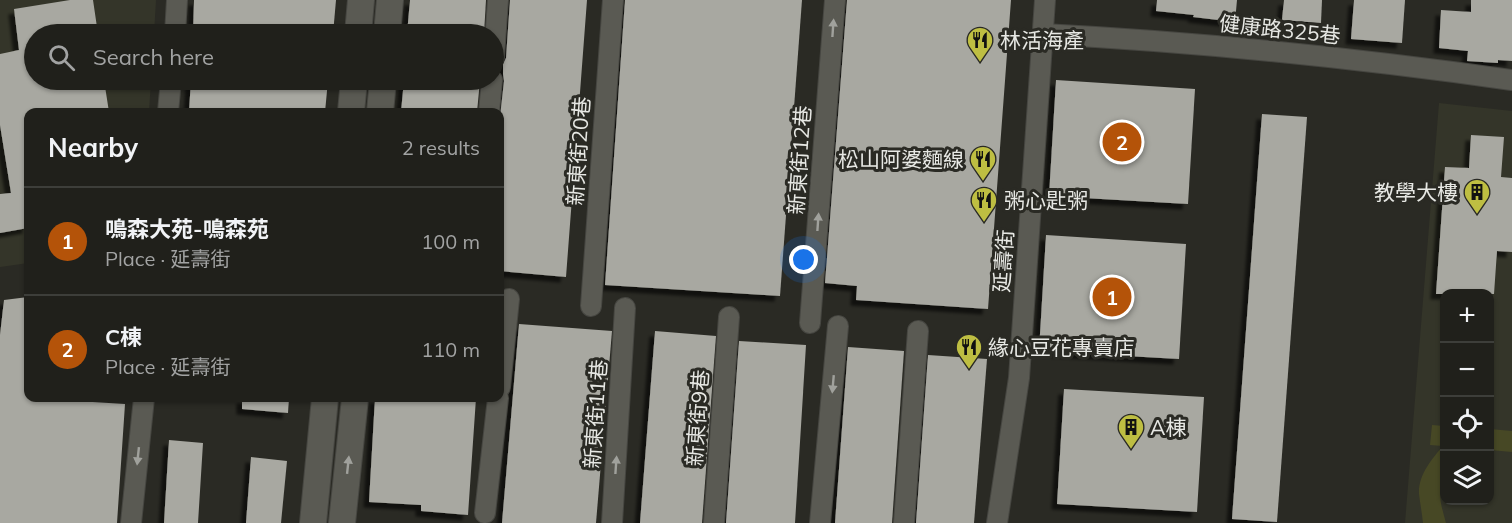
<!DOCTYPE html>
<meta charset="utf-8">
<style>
body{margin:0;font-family:Mulish,"Noto Sans TC",sans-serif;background:#2d2d28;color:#f1f3f6}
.controls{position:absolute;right:18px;bottom:18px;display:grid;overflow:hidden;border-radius:12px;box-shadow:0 2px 4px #0004}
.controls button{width:54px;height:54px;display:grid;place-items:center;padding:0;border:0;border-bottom:2px solid #3d3e3a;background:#20201b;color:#f1f3f6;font:30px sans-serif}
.you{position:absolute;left:804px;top:260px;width:21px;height:21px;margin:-15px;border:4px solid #fff;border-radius:50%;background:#1a73e8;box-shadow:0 0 0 9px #1a73e833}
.badge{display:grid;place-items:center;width:39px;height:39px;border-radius:50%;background:#b45309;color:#fff;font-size:20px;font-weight:700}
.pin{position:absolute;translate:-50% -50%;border:3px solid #fff;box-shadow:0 2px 6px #0006}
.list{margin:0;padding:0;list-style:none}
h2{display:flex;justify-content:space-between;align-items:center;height:78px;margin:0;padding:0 24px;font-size:26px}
h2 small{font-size:20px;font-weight:400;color:#a2a3a3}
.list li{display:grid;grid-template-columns:39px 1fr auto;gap:18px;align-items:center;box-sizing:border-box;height:108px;padding:0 24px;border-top:2px solid #3d3e3a}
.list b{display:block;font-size:22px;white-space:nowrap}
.list p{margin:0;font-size:20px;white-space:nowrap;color:#a2a3a3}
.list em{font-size:20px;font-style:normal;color:#a2a3a3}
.icon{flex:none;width:33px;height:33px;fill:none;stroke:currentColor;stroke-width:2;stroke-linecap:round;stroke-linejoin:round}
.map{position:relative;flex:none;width:1512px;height:523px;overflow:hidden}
.search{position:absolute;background:#20201b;box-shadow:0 2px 4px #0004;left:24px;top:24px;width:480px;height:66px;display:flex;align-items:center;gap:15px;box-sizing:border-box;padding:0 21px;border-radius:33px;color:#a2a3a3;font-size:22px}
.panel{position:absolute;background:#20201b;box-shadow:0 2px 4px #0004;left:24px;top:108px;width:480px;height:294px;border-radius:12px}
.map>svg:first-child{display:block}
</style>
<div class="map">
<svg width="1512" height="523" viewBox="0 0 1512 523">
<defs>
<filter id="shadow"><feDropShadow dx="-5.5" dy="5.5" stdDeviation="1.5" flood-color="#0009"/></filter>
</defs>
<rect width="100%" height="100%" fill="#2a2a24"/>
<!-- built -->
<g fill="#343529" fill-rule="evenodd">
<path d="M0 0H156L154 34H34V80H151L149 112H28V263L0 267Z"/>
<path d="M1439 103 1512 111V523H1405ZM1444 294H1490V500H1444Z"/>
</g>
<!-- green -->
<g fill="#474825">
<path d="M1432 425 1444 426V477C1436 492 1442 508 1446 523H1423C1422 513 1420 503 1419 494 1418 475 1432 459 1443 446L1430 445Z"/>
<path d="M1490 429 1512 431V452L1490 450Z"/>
</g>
<!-- building -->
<g fill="#a8a8a1" filter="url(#shadow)">
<path d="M70 0H93L98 34H34V80H104L109 112H28V228L0 233V194L11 193 0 125V54L19 50 14 9Z"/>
<path d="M194 0H336L333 34H193Z"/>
<path d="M410 0H486L484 34H407Z"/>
<path d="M510 0H587L566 277 500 271V117L504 81 503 74V64L506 58Z"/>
<path d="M625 0H802L780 296 605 285Z"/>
<path d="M847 0H1011L988 309 856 300 857 286 825 283Z"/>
<path d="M1157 0H1237L1235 22 1193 17 1194 15 1156 11Z"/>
<path d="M1284 0H1322L1321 23 1282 20Z"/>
<path d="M1354 0H1405L1402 43 1351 39Z"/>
<path d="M1471 0H1512V61L1498 60V63L1467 61 1468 51 1439 48 1441 10 1471 12Z"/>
<path d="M191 80H328L325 112H189Z"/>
<path d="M404 80H480L477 112H401Z"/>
<path d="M1056 80 1195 89 1188 204 1049 196Z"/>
<path d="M1262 114 1307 117 1277 522 1232 519Z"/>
<path d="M1471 135 1504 137 1501 177 1512 178V252L1497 251 1494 294H1436L1445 167 1469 168Z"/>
<path d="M1046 235 1186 244 1179 359 1039 351Z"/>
<path d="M28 297V398L125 404 117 523H0V335L4 300Z"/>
<path d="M519 324 612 331 596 523H502Z"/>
<path d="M655 331 716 336 702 523H640Z"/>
<path d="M739 341 806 345 795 523H726Z"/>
<path d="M848 347 904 351 892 523H835Z"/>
<path d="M928 355 987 359 974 523H916Z"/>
<path d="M1064 389 1204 397 1197 512 1057 504Z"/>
<path d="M242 398H289L288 413 242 409Z"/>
<path d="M375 398H476L468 515 421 511V505L369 502Z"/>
<path d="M169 440 203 443 198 523H164Z"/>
<path d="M251 457 287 461 281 523H246Z"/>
</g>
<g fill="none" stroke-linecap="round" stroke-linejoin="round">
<!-- minor casing -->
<g stroke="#464641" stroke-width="22">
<g id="minor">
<path d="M175 34 177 0"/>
<path d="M1043 34C1200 42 1356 58 1512 80"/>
<path d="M494 57 498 0"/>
<path d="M168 112 171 80"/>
<path d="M489 112 492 80"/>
<path d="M591 306 613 0"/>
<path d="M810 323 835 0"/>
<path d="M500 387 509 299"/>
<path d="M485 513 498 398"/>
<path d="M131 523 144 398"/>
<path d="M612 523 625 308"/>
<path d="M714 523 729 317"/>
<path d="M820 523 838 326"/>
<path d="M904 523 918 331"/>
<path d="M997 523 1019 378 1045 0"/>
</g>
</g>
<!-- tertiary casing -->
<g stroke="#464641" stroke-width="28">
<g id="tertiary">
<path d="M358 34 361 0"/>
<path d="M387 34 390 0"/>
<path d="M351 112 354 80"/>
<path d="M380 112 383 80"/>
<path d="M313 523 325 398"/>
<path d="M342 523 355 398"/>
</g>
</g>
<!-- minor -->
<use href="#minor" stroke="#5a5a53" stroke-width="20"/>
<!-- tertiary -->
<use href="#tertiary" stroke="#5a5a53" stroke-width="26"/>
</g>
<!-- one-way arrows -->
<defs><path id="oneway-solid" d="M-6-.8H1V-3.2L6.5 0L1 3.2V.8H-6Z" transform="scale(1.5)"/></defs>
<g fill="#a0a19c">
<use href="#oneway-solid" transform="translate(833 28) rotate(-86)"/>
<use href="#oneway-solid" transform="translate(818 222) rotate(-86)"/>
<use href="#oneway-solid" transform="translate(833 384) rotate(95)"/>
<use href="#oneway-solid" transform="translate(138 456) rotate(96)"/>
<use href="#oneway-solid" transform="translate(348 465) rotate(-84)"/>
<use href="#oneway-solid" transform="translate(616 465) rotate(-86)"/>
</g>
<!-- icons -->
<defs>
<g id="restaurant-pin" transform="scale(1.35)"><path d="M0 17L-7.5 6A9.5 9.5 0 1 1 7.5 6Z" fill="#bebe42" stroke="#2a2a24"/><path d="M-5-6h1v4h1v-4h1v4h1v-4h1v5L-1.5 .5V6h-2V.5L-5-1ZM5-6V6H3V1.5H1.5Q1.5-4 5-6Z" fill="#111"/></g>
<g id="building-pin" transform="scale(1.35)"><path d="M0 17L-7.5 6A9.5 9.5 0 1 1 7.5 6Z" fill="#bebe42" stroke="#2a2a24"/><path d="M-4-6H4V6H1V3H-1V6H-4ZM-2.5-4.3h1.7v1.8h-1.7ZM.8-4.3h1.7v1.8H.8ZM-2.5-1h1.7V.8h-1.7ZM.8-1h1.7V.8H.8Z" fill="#111"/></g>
</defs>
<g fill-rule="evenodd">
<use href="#restaurant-pin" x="980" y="40"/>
<use href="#restaurant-pin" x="983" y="159"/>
<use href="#building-pin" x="1477" y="192"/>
<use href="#restaurant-pin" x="984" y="200"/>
<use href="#restaurant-pin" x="969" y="347"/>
<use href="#building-pin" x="1131" y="427"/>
</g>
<g text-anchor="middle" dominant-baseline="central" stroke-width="6" stroke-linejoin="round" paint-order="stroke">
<!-- street labels -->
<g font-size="21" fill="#e7e8e4" stroke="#2a2a24">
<text transform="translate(1280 29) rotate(6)">健康路325巷</text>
<text transform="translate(578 151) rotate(-86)">新東街20巷</text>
<text transform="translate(799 160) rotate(-86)">新東街12巷</text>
<text transform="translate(1003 261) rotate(-86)">延壽街</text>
<text transform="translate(595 414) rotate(-86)">新東街11巷</text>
<text transform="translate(697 418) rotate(-86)">新東街9巷</text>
</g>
<!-- poi labels -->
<g font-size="21" fill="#e7e8e4" stroke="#2a2a24" text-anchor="start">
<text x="1000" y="40">林活海產</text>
<text x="964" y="159" text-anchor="end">松山阿婆麵線</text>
<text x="1458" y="192" text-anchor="end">教學大樓</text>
<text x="1004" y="200">粥心匙粥</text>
<text x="988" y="347">緣心豆花專賣店</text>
<text x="1150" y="427">A棟</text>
</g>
</g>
</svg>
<div class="controls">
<button>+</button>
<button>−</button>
<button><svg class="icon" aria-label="locate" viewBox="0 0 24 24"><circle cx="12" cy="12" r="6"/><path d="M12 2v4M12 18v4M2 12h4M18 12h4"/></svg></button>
<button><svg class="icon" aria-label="layers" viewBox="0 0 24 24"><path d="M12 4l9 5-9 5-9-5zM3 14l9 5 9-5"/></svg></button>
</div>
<div class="you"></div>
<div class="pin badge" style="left:1112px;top:297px">1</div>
<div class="pin badge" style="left:1122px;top:142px">2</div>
<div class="search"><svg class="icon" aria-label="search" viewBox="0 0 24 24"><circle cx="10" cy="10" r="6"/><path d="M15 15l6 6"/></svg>Search here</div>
<section class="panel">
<h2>Nearby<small>2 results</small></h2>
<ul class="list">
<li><span class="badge">1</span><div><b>鳴森大苑-鳴森苑</b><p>Place · 延壽街</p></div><em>100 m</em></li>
<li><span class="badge">2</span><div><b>C棟</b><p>Place · 延壽街</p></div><em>110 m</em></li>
</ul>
</section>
</div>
